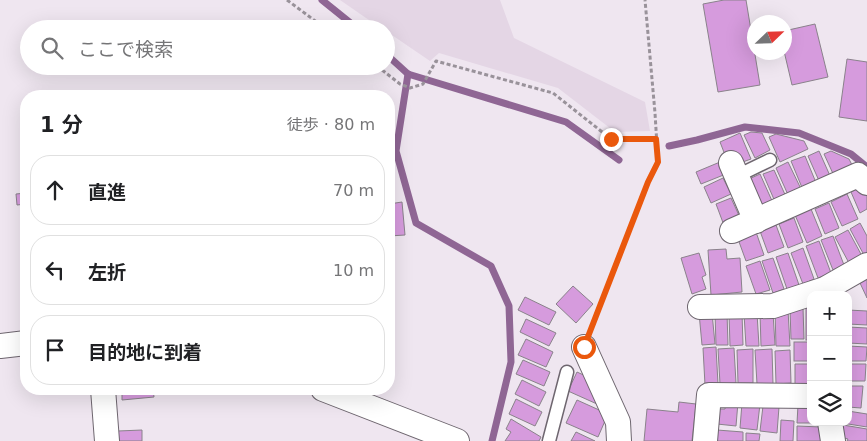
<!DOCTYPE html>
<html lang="ja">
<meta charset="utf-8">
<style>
body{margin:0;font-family:"DejaVu Sans","Noto Sans JP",sans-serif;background:#f2f2f2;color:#202124}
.controls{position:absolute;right:15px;bottom:15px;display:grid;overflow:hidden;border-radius:10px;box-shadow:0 5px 20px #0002}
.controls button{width:45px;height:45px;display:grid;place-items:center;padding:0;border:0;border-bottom:1px solid #e0e0e0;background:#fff;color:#202124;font:25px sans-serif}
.compass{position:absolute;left:747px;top:15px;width:45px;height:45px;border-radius:50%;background:#fff;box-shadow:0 5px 20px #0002;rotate:67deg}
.stop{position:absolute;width:15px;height:15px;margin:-11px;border:4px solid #ea580c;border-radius:50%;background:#fff}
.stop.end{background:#ea580c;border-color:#fff;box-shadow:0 1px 5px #0008}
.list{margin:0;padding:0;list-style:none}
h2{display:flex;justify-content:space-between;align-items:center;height:65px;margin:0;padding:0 20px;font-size:21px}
h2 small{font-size:16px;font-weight:400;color:#757577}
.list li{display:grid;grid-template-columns:32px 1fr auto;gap:15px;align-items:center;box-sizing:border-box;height:70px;margin:0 10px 10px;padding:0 10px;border:1px solid #e0e0e0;border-radius:20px}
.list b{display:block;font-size:19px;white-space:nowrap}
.list em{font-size:16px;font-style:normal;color:#757577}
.icon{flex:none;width:28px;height:28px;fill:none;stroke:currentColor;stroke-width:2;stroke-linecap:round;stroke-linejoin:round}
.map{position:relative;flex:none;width:867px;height:441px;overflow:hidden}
.search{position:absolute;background:#fff;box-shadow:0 5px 20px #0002;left:20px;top:20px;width:375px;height:55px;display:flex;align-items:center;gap:12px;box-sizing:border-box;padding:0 18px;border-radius:28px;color:#757577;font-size:19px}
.panel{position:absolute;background:#fff;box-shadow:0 5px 20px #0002;left:20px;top:90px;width:375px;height:305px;border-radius:20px}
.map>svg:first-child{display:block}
</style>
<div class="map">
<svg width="867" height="441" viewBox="0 0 867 441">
<rect width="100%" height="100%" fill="#efe6f0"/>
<!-- built -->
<path fill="#e4d6e5" d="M340 0H500L514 38 645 102 650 131 615 132 558 88 439 53 430 61 386 31V29H382Z"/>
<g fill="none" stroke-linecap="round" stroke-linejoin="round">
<!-- stream -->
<g stroke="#8f6694" stroke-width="7">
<path d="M322 0 358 29"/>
<path d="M386 54 408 74 566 122 619 160"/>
<path d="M408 74 396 151 416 223 491 266 509 306 511 362 492 441"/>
<path d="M669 146 697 140 745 127 799 133 851 154 867 167"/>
</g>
</g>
<!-- building -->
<g fill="#d69bdd" stroke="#8a828b">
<path d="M724 0H746L760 85 718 92 703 4Z"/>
<path d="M815 24 828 77 792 85 784 51V31Z"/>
<path d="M847 59 867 62V121L839 117Z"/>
<path d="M751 132 762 133 770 150 755 158 744 135Z"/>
<path d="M740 133 751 159 740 163 727 160 720 142Z"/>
<path d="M776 134 804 141 808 149 780 162 769 137Z"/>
<path d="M819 151 831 178 820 183 808 156Z"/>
<path d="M831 151 849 159 854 169 835 178 824 154Z"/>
<path d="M805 156 817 185 803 190 791 161Z"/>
<path d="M720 162 726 174 701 184 696 172Z"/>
<path d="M788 162 802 191 789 197 776 168Z"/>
<path d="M774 170 787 199 776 204 763 174Z"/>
<path d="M760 174 773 203 760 209 747 180Z"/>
<path d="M723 178 731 194 711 203 704 187Z"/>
<path d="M857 189 867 194V209L860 213 851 192Z"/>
<path d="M26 193V204L17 205 16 194Z"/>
<path d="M847 194 858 219 842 226 831 202Z"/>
<path d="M731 198 742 222 725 228 716 204Z"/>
<path d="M402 202 405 235 389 236V204Z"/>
<path d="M829 203 839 228 825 234 815 209Z"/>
<path d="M811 209 822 236 807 243 795 215Z"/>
<path d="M794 218 803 242 788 248 779 224Z"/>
<path d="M860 223 867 236V253L864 255 850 229Z"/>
<path d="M776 225 784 247 768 253 760 231Z"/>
<path d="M848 230 862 256 849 263 835 237Z"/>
<path d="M756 232 764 255 746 261 738 239Z"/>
<path d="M833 236 844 265 833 270 821 240Z"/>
<path d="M819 241 831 273 818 278 806 246Z"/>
<path d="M803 248 814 279 803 284 791 253Z"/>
<path d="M726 249 727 259 740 258 742 292 711 295 708 250Z"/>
<path d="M699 253 706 275 702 277 706 289 692 294 681 258Z"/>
<path d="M788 253 799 285 787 289 776 257Z"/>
<path d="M773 258 784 289 773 293 762 261Z"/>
<path d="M760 261 770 290 756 294 746 266Z"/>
<path d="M867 279V298L860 283Z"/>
<path d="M573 286 593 304 576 323 556 304Z"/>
<path d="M525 297 556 312 549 325 518 310Z"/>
<path d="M803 308 804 339H791L790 309Z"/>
<rect x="806" y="308" width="5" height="32"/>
<path d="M775 310H788L790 346H776Z"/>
<path d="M848 310 867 311V325L848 324Z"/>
<path d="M699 313H712L715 344 702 345Z"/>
<path d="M715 313H727L728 345H716Z"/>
<path d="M742 313 743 345 730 346 729 314Z"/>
<path d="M757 313 759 346H746L744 314Z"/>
<path d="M760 313H773L775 345 761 346Z"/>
<path d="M526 319 556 333 549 346 520 332Z"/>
<path d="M848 327 867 328V344L848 343Z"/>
<path d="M526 339 553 352 546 367 518 355Z"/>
<rect x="794" y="342" width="17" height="19"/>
<path d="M848 346 867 347 866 361H848Z"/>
<path d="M716 347 718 384 705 385 703 348Z"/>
<path d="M734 348 736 383 720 384 718 349Z"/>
<path d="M753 349V383H738L737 350Z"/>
<path d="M772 349 773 384H757L755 350Z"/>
<path d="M790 350 791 383 776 384 775 351Z"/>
<path d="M523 360 550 372 544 386 516 374Z"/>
<path d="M795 364H811V386L795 385Z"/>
<path d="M848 364H866L865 381H848Z"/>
<path d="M577 372 590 378 597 404 568 391Z"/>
<path d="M522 380 546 392 539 406 515 394Z"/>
<path d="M848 386H863L861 408 848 407Z"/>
<path d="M122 389H153L154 397 122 400Z"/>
<path d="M516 399 542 412 535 426 509 414Z"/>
<path d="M577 400 608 414 598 437 566 423Z"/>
<path d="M726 401 738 402 736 426 717 424 718 409H725Z"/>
<path d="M679 402 696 404 692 441H644L647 409 678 412Z"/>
<path d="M742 403 760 404 757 430 740 428Z"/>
<path d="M798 405H811V422H821V423H797Z"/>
<path d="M763 406 779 407 777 433 760 431Z"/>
<path d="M848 411 867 414V427L842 423 848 422Z"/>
<path d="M511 419 541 437 539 441H505L511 432 506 429Z"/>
<path d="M781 420 794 421 793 441H780Z"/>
<path d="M843 425 867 429V441H847L848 439 840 437Z"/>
<path d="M797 426 821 427V441H797Z"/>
<path d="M142 430V441H119L118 431Z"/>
<path d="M717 430 743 432V441H716Z"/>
<path d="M576 432 595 441H571Z"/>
<path d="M746 433 760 434 759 441H746Z"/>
</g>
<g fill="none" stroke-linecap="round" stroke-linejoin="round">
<!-- service casing -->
<g stroke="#6e666f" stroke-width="15">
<g id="service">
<path d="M737 176 770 160"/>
<path d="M549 441 567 372"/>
</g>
</g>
<!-- minor casing -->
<g stroke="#6e666f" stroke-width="26">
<g id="minor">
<path d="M731 163 756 221"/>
<path d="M732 231 858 175 867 183"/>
<path d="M700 307 773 306 825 289 867 265"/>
<path d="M0 346 26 343"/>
<path d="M584 347 618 422 619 441"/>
<path d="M103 389 107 441"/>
<path d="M323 389 457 441"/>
<path d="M830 422 833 441"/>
<path d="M705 441 709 395 811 396"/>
</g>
</g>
<!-- path -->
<g stroke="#99929a" stroke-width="3" stroke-dasharray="4 2.5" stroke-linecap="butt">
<path d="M287 0 326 29"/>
<path d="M377 66 400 84 410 88 423 84 436 61 553 93 611 139H656"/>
<path d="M592 326 648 182 658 162 655 113 645 0"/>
</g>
<!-- service -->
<use href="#service" stroke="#fff" stroke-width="12"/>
<!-- minor -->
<use href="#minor" stroke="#fff" stroke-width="24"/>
</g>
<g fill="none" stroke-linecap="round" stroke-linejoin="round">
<!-- route -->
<path stroke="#ea580c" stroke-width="6" d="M584 347 648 182 658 162 656 139H611"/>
</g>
</svg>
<div class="controls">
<button>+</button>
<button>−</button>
<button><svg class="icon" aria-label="layers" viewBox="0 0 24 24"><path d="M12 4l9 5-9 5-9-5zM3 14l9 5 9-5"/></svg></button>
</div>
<svg class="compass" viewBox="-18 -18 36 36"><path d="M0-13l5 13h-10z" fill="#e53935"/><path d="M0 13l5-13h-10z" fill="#757577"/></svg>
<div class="stop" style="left:584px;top:347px"></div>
<div class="stop end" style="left:611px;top:139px"></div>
<div class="search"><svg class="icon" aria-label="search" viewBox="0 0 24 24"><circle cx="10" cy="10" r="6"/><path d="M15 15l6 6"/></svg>ここで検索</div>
<section class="panel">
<h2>1 分<small>徒歩 · 80 m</small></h2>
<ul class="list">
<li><svg class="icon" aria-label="ahead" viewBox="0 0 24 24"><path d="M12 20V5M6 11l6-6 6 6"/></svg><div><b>直進</b></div><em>70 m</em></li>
<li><svg class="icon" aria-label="left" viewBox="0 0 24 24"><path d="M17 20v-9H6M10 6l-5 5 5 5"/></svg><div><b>左折</b></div><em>10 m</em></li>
<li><svg class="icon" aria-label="arrive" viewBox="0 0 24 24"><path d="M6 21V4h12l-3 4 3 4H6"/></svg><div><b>目的地に到着</b></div></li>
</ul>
</section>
</div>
